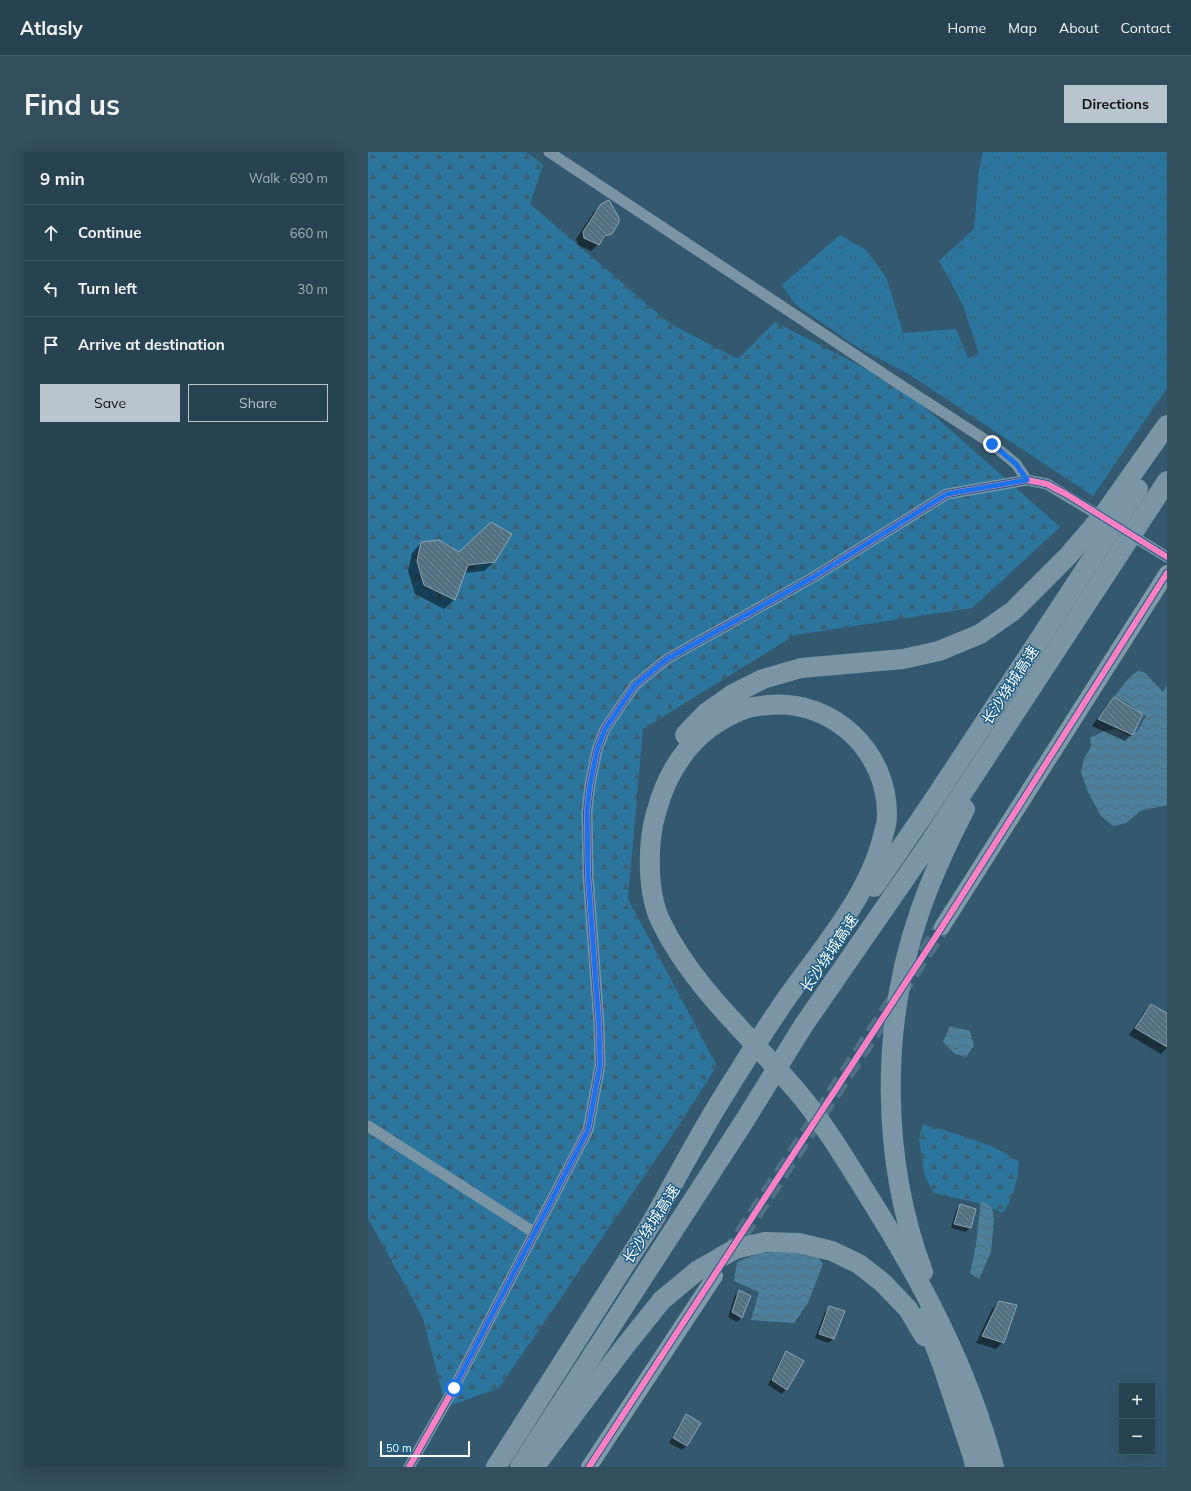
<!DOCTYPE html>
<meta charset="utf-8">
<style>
body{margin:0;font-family:Mulish,"Noto Sans SC",sans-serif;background:#334e5c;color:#f1f3f6}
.controls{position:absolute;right:12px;bottom:12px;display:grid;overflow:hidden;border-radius:0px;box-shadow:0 4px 16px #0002}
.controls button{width:36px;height:36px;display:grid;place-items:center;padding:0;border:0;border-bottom:1px solid #435c69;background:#274352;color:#f1f3f6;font:20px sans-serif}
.scale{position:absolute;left:12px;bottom:10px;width:90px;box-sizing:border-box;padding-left:4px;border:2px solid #fff;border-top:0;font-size:11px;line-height:14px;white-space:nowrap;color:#fff;-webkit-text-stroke:3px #1b5f87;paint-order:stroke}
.stop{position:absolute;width:12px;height:12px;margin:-9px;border:3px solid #1a73e8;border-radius:50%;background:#fff}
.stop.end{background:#1a73e8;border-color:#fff;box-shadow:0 1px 4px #0008}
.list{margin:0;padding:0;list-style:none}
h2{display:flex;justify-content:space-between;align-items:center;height:52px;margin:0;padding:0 16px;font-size:17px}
h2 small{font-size:13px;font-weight:400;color:#a4b0b8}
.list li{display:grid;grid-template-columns:26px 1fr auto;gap:12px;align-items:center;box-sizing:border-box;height:56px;padding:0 16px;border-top:1px solid #435c69}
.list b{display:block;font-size:15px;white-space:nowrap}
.list em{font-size:13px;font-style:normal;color:#a4b0b8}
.actions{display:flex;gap:8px;padding:12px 16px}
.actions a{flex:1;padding:9px 0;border:1px solid #b8c5cc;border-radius:0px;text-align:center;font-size:14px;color:#b8c5cc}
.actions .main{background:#b8c5cc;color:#111}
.icon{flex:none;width:22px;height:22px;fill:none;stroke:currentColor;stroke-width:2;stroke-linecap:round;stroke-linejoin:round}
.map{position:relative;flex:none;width:799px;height:1315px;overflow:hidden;border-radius:0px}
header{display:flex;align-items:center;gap:24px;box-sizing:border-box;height:56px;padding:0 20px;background:#274352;border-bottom:1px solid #435c69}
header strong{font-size:19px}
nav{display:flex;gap:22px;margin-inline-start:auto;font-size:14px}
.intro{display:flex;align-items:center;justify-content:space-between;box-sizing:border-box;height:96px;padding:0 24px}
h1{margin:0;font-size:28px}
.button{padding:10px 18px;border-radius:0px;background:#b8c5cc;color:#111;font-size:14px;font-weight:700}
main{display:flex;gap:24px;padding:0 24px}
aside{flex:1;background:#274352;border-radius:0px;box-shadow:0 4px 16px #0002}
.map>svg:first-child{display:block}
</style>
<header>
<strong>Atlasly</strong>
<nav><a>Home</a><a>Map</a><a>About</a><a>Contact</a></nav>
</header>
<div class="intro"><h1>Find us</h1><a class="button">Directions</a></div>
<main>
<aside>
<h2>9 min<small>Walk · 690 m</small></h2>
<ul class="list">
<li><svg class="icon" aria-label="ahead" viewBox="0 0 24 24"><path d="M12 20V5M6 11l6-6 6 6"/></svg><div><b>Continue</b></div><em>660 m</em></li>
<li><svg class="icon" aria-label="left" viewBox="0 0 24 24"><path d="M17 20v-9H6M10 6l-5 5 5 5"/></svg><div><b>Turn left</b></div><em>30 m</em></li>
<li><svg class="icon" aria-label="arrive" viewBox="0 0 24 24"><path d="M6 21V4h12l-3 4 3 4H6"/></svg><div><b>Arrive at destination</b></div></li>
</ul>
<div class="actions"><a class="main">Save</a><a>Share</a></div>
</aside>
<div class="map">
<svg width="799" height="1315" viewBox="0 0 799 1315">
<defs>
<pattern id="grass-tufts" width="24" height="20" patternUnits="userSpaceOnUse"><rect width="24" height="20" fill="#2c759d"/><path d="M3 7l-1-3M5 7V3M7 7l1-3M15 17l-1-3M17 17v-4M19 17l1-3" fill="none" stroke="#3e5e70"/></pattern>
<pattern id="forest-firs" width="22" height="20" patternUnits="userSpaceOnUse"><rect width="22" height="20" fill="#2c759d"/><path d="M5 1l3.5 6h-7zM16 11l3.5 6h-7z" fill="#3e5e70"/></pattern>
<pattern id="water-waves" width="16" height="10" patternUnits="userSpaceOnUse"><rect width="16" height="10" fill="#4f809b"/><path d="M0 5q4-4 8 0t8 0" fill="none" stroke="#4e6977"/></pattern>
<pattern id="building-back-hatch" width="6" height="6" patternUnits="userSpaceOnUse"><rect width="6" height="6" fill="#527080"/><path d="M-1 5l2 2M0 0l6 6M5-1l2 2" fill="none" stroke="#6c8593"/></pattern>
</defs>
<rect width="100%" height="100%" fill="#34596e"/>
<!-- grass -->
<path fill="url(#grass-tufts)" d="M615 0H799V236L725 344 542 223 491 196 428 153 414 133 472 83 498 98 519 127 535 181 588 177 600 206 611 202 595 153 571 109 606 77 611 19Z"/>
<!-- forest -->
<g fill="url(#forest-firs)">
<path d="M0 0H158L175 13 162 52 301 171 370 207 407 170 535 236 692 375 604 456 427 483 275 577 260 747 349 914 301 988 131 1236 78 1255 55 1166 0 1066Z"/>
<path d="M555 972C584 981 628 992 651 1010 649 1030 646 1044 635 1061 613 1049 589 1047 566 1041L557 1025 551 987Z"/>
</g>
<!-- water -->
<g fill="url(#water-waves)">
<path d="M770 519 776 520 795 540 799 533V653L772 659 758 671 745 674 733 664 720 640 713 620 716 606 723 595 722 586 736 579 748 577 763 585 770 578 778 564 758 550 746 545C754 536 760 524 770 519Z"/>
<path d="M582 874 602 879 606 894 598 905 587 902 575 890Z"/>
<path d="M613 1048 624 1055 626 1068 623 1100 611 1127 602 1121 608 1093Z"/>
<path d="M427 1100 449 1104 455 1112 440 1151 426 1171 383 1168 391 1140 366 1129 369 1110 391 1101Z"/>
</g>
<!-- shadow -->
<g fill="#0007">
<path d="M234 53 243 81 223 99 210 93 208 87 226 60Z"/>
<path d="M53 391 92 402 126 410 116 419 96 421 86 448 76 457 47 442 40 419 44 401Z"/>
<path d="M746 546 764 582 757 589 724 574 739 553Z"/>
<path d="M783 853 799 862V896L793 902 761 883 776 860Z"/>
<path d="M592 1054 602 1075 598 1080 583 1076 588 1058Z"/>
<path d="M372 1139 382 1144 373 1166 369 1170 360 1165 367 1143Z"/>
<path d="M631 1150 635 1190 628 1197 608 1191 624 1157Z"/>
<path d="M462 1156 465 1187 460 1191 447 1186 457 1160Z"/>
<path d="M419 1201 418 1237 414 1242 400 1233 414 1205Z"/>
<path d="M318 1264 319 1293 314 1298 301 1291 314 1268Z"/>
</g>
<!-- building -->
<g fill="url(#building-back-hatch)" stroke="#8ea5b2">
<path d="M241 48 251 66V70L244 82 237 84 231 93 216 86 215 80 233 52Z"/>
<path d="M123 370 144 382 127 410 100 413 87 448 56 433 49 409 53 390 71 388 91 400Z"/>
<path d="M746 545 775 562 765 583 730 567Z"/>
<path d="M783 852 799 861V895L767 876Z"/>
<path d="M592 1052 608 1057 603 1076 586 1072Z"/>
<path d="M371 1138 383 1144 374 1166 364 1160Z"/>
<path d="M631 1149 649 1153 636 1191 614 1184Z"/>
<path d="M461 1154 477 1159 466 1187 451 1182Z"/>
<path d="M418 1199 436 1209 419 1238 404 1228Z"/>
<path d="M318 1262 333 1271 319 1294 305 1286Z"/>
</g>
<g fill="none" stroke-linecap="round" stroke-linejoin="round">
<!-- secondary-tunnel -->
<path stroke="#527284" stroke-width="16" stroke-dasharray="16 8" stroke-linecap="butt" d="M360 1103 574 775"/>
<!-- street -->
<g stroke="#7b94a4" stroke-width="11">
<path d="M181 0 531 232 624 292 648 312 659 328"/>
<path d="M760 381 799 405"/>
<path d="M0 974 167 1081"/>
<path d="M41 1315 86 1236 220 978 232 913 231 873 220 723 219 659 222 633 229 598 237 577 267 533 299 507 444 426 579 342 659 328 679 332 737 367"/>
</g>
<!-- secondary -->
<g stroke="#819aa8" stroke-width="16">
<path d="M574 775 799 421"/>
<path d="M221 1315 347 1124"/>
</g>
<!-- highway -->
<g stroke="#7b95a4" stroke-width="20">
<path d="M317 583 338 561 365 542 395 527 433 516 535 507 571 499 612 482 645 459 700 404 736 362 799 273"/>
<path d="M506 735 565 649 770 337"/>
<path d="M281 1075C306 1031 329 986 356 943 375 912 395 881 416 850 453 797 502 744 516 680 517 677 519 668 519 664 520 600 465 547 401 553 393 554 385 554 377 557 329 575 301 612 288 661 279 692 279 741 293 770 327 840 390 890 437 949 460 978 480 1011 499 1042 553 1127 601 1218 626 1315"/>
<path d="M555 1120C513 1007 512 873 552 759 564 724 580 690 597 657"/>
<path d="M556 1165 575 1215 605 1305 607 1315"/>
<path d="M171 1309 254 1198 294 1148 329 1119 367 1097 397 1090 431 1091 464 1099 491 1112 514 1130 540 1157 556 1184"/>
<path d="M128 1315 288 1064"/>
<path d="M152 1315 377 968 435 874 563 689 799 329"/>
</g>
<!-- cycleway casing -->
<g stroke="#1b5f87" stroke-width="8">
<g id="cycleway">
<path d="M41 1315 86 1236 220 978 232 913 231 873 220 723 219 659 222 633 229 598 237 577 267 533 299 507 444 426 579 342 659 328 679 332 698 342 799 405"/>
<path d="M221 1315 574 775 799 421"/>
</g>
</g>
<!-- cycleway -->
<use href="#cycleway" stroke="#ff80c0" stroke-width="6"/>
</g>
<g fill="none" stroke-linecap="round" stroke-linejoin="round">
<!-- route -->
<path stroke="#1a73e8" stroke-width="5" d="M86 1236 220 978 232 913 231 873 220 723 219 659 222 633 229 598 237 577 267 533 299 507 444 426 579 342 659 328 648 312 624 292"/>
</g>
<g text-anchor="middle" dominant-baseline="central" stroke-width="3" stroke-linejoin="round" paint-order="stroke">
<!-- street labels -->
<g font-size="15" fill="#fff" stroke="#1b5f87">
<text transform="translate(642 533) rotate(-57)">长沙绕城高速</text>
<text transform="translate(461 801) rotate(-56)">长沙绕城高速</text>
<text transform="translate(283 1072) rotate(-57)">长沙绕城高速</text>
</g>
</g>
</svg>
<div class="controls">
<button>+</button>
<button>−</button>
</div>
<div class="scale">50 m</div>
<div class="stop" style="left:86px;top:1236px"></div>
<div class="stop end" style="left:624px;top:292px"></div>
</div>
</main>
